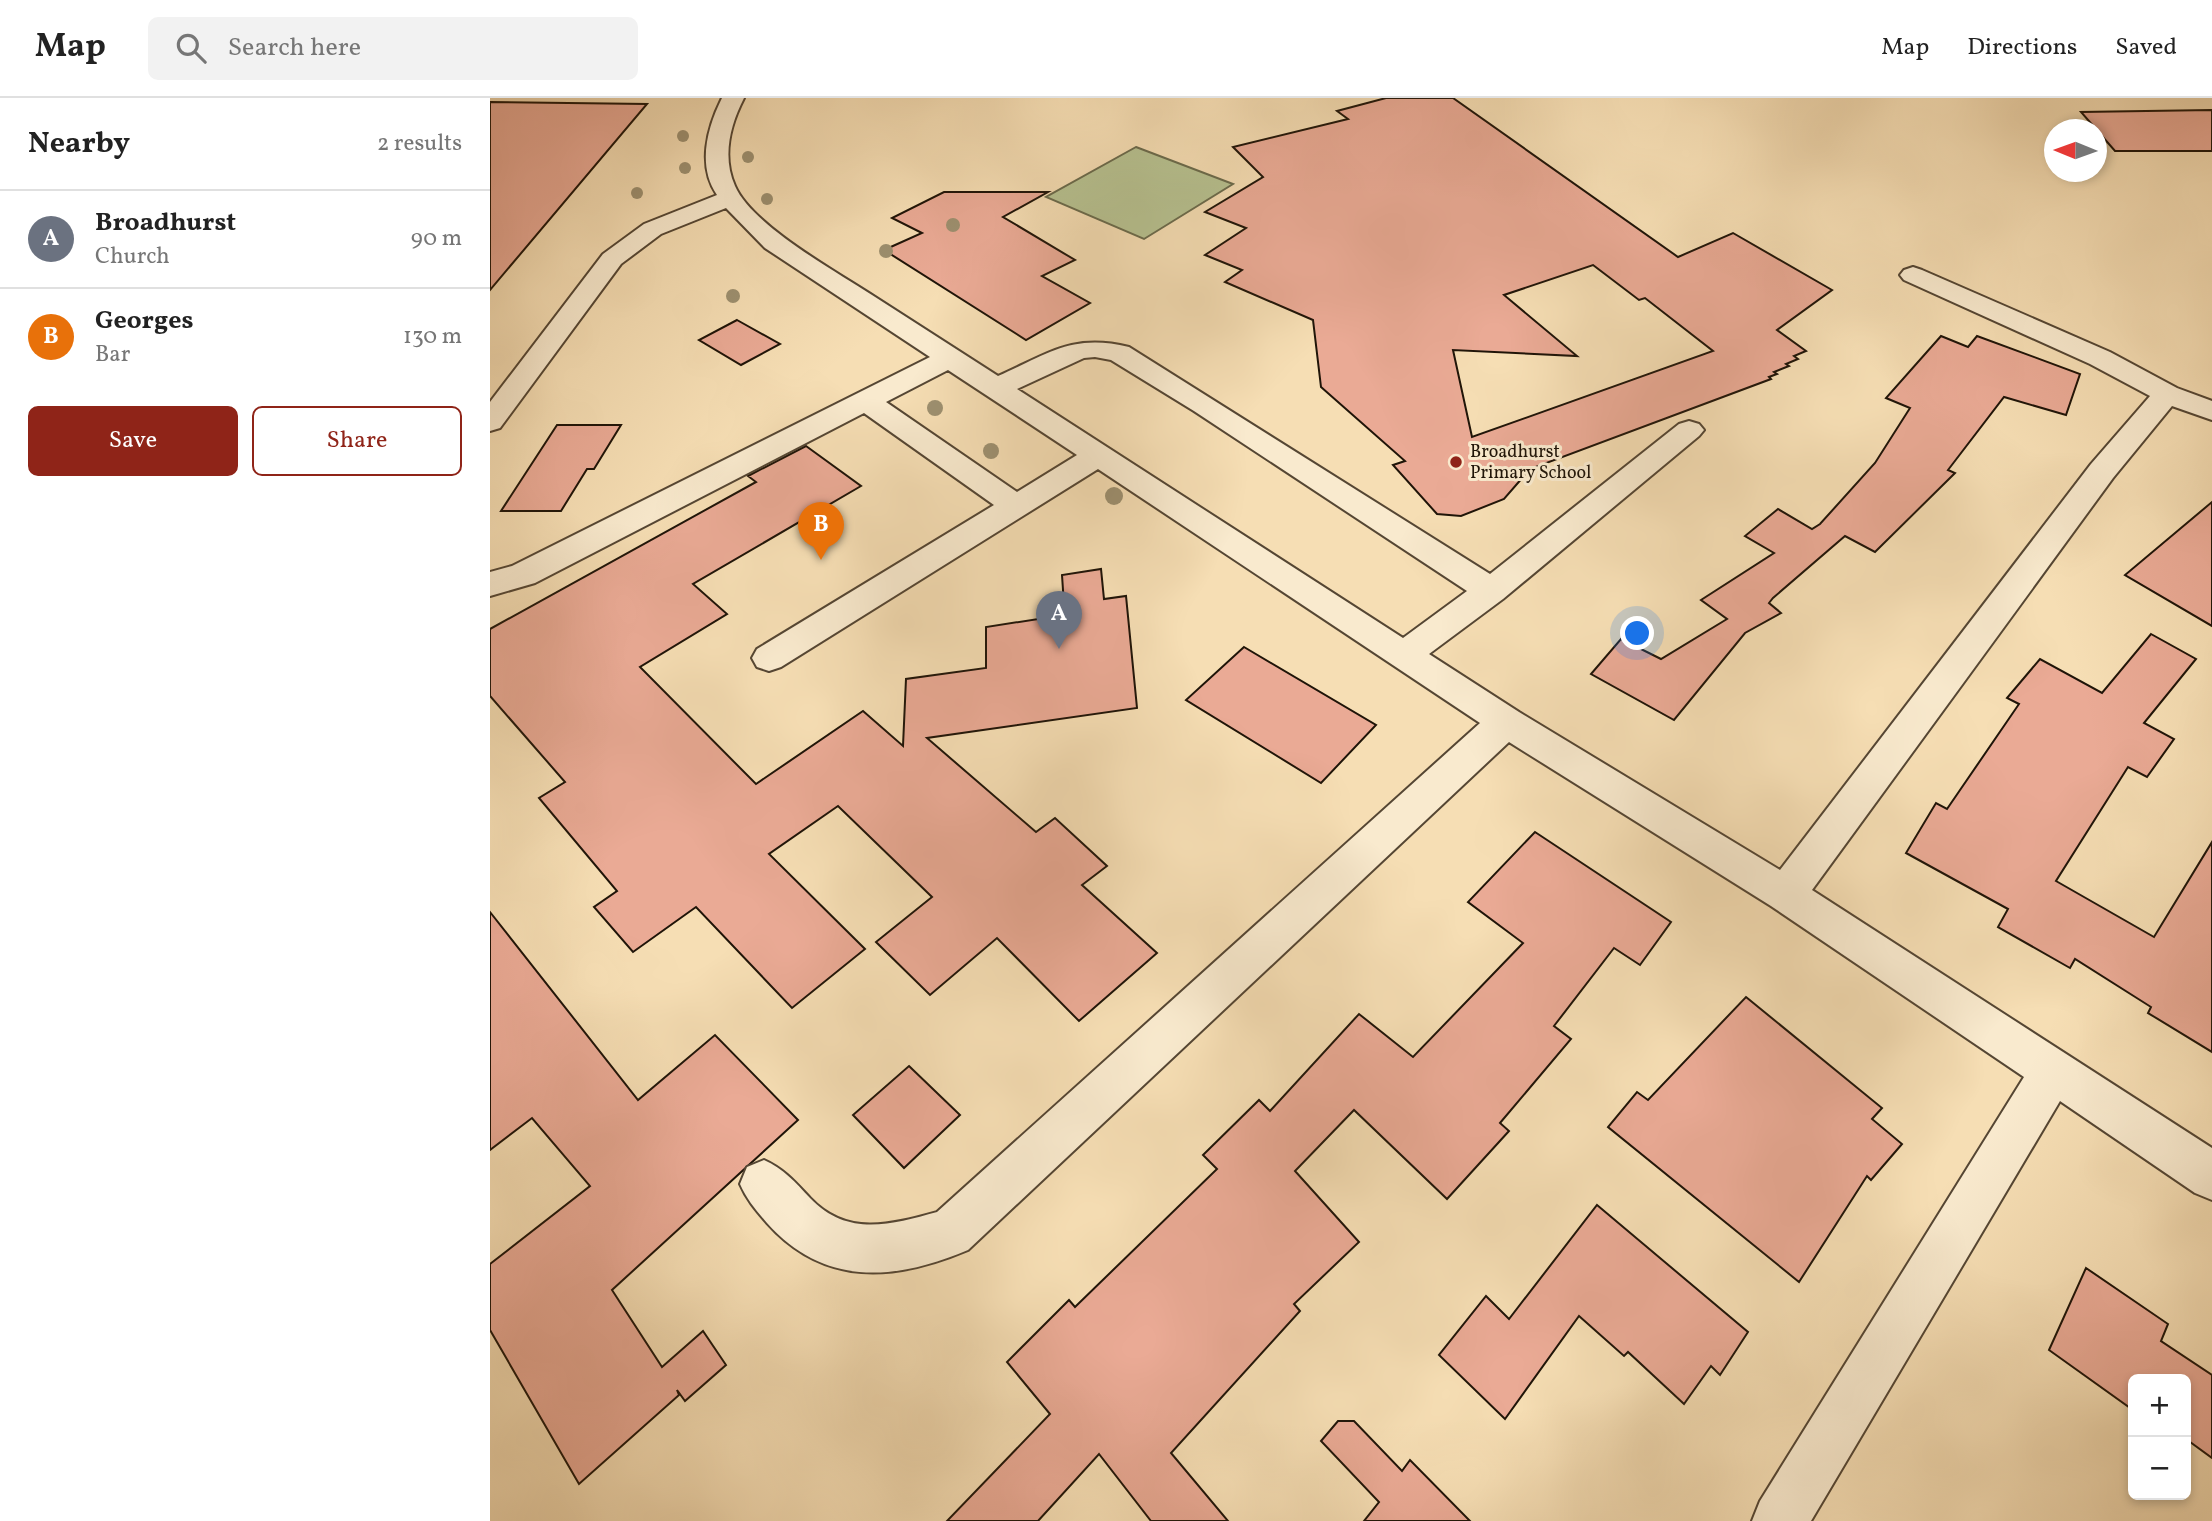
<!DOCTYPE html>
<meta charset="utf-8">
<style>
body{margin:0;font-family:Vollkorn,serif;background:#f2f2f2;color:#222}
.controls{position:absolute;right:21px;bottom:21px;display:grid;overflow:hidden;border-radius:10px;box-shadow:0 4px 10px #0003}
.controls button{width:63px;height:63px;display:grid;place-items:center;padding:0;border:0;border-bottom:2px solid #e0e0e0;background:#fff;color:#222;font:35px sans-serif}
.compass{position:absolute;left:1554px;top:21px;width:63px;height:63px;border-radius:50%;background:#fff;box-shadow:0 4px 10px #0003;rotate:271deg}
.you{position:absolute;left:1148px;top:536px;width:24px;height:24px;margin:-18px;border:5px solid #fff;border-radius:50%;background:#1a73e8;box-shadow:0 0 0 10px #1a73e833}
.badge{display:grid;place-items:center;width:46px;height:46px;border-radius:50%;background:#8f2418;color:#fff;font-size:23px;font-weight:700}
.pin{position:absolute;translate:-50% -58px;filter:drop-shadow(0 2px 4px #0008)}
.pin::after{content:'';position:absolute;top:37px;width:24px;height:21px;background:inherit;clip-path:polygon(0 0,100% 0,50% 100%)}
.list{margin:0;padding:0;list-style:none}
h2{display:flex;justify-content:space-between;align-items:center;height:91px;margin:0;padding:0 28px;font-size:30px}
h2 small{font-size:23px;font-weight:400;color:#767676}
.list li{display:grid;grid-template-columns:46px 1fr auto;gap:21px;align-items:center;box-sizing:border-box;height:98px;padding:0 28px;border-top:2px solid #e0e0e0}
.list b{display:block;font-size:26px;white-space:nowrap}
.list p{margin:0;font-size:23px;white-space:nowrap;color:#767676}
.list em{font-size:23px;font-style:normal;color:#767676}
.actions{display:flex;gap:14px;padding:21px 28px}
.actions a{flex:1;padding:16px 0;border:2px solid #8f2418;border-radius:10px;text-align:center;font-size:24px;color:#8f2418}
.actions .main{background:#8f2418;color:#fff}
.icon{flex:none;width:38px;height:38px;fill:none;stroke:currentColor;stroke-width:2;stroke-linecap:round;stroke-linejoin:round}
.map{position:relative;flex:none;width:1722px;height:1423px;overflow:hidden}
header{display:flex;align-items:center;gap:42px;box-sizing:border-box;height:98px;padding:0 35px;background:#fff;border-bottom:2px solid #e0e0e0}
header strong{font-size:33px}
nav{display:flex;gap:38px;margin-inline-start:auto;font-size:24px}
.search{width:490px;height:63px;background:#f2f2f2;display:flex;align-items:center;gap:18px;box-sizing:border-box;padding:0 24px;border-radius:10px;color:#767676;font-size:26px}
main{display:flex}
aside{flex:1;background:#fff}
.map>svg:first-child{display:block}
</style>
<header>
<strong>Map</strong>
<div class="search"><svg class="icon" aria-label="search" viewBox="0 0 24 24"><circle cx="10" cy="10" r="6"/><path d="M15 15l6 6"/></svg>Search here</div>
<nav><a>Map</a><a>Directions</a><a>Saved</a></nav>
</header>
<main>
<aside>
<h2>Nearby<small>2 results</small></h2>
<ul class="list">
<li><span class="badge" style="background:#6b7280">A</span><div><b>Broadhurst</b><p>Church</p></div><em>90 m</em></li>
<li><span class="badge" style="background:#e8710a">B</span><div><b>Georges</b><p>Bar</p></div><em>130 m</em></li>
</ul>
<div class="actions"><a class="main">Save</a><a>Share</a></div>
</aside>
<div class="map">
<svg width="1722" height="1423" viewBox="0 0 1722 1423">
<rect width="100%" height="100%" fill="#f6deb4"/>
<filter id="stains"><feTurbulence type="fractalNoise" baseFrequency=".00286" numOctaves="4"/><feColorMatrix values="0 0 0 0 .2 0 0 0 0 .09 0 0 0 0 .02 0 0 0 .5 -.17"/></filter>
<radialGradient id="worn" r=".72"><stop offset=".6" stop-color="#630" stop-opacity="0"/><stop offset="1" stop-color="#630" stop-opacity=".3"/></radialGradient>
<!-- green -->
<path fill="#b7c291" stroke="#6b6b4c" stroke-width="2" d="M646 49 743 86 654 141 556 99Z"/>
<!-- building -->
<g fill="#eaaa95" stroke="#1f1408" stroke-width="2" fill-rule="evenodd">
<path d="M896 0H963L1188 159 1243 135 1342 192 1287 232 1316 253 1304 258 1308 261 1296 266 1299 268 1284 274 1287 276 1279 279 1281 281 1040 371 1014 401 971 418 947 416 903 367 915 363 831 289 823 222 735 184 752 172 715 157 756 130 715 114 773 79 743 49 858 21 847 13ZM1103 167 1149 202 1155 200 1223 253 982 339 963 252 1087 258 1014 197Z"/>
<path d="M0 4 157 6 0 192Z"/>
<path d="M1722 12V53H1625L1591 14Z"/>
<path d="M454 94H558L513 119 585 162 552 178 600 205 536 242 394 152 432 135 402 120Z"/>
<path d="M247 222 290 246 251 267 209 242Z"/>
<path d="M1451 238 1478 249 1487 238 1590 276 1576 317 1514 299 1458 372 1465 375 1385 454 1355 438 1283 500 1279 505 1291 515 1255 535 1184 622 1101 576 1131 541 1171 561 1237 521 1211 502 1284 455 1255 438 1288 411 1322 431 1330 426 1385 365 1420 310 1396 300Z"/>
<path d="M67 327H131L104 371H97L71 413H11Z"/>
<path d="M316 348 371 388 203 486 237 516 150 569 266 686 373 613 413 648 416 581 496 570V529L568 518V507H574L572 477 611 471 614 501 636 498 647 610 437 640 546 734 565 720 617 768 592 787 667 855 589 923 507 840 440 897 386 844 442 799 348 708 279 756 375 851 302 910 206 809 143 854 104 809 127 793 49 700 75 684 0 598V531L266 384 258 378Z"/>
<path d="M1722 404V528L1635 477Z"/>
<path d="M1661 536 1706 561 1654 625 1684 641 1657 679 1638 669 1566 783 1664 839 1722 744V954L1658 915 1661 909 1585 861 1580 870 1508 829 1518 811 1416 755 1446 705 1457 711 1529 606 1517 600 1550 561 1612 595Z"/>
<path d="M754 549 886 627 831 685 696 602Z"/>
<path d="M1045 734 1181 824 1150 867 1124 850 1064 928 1081 941 1010 1025 1019 1033 957 1101 864 1012 805 1073 869 1144 804 1206 810 1213 681 1355 738 1423H661L609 1356 548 1423H457L560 1316 517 1264 579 1202 585 1209 727 1071 713 1057 769 1002 780 1013 869 916 923 959 1033 845 978 804Z"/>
<path d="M0 814 148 1002 225 937 308 1022 122 1192 172 1269 213 1233 236 1267 195 1303 187 1292 189 1297 89 1386 0 1232V1166L100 1088 42 1020 0 1052Z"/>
<path d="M1256 899 1392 1010 1382 1021 1412 1046 1381 1082 1377 1078 1309 1184 1118 1029 1147 994 1158 1002Z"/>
<path d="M419 968 470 1017 414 1070 363 1017Z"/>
<path d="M1107 1107 1258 1234 1230 1277 1221 1268 1194 1306 1138 1254 1134 1258 1089 1218 1015 1321 949 1257 996 1198 1019 1221Z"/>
<path d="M1596 1170 1678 1226 1671 1243 1722 1277V1360L1696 1341V1281H1643V1312L1559 1252Z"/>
<path d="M848 1323H864L912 1373 920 1362 980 1423H874L889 1404 831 1343Z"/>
</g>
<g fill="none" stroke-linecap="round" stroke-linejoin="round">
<!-- minor casing -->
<g stroke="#554633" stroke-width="4">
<path id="minor" d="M232 0H254C240 27 232 59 245 88 262 127 345 173 382 197 424 224 466 251 508 278 558 256 582 235 639 249L1000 476 1189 326 1199 323 1209 326 1214 332 1209 338 1013 501 939 556 1029 614 1290 772 1601 366 1660 298 1600 266 1414 182 1410 177 1414 172 1423 169 1432 172 1620 254 1687 290 1722 303V322L1682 308 1623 380 1322 792 1722 1050V1102L1705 1095 1570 1003 1321 1423H1262L1270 1403 1534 979 1281 808 1019 644 478 1152C405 1183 334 1189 277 1125 266 1112 257 1102 250 1086L257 1069 274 1062C294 1071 305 1084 320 1100 357 1139 400 1127 447 1114L990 625 608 371 291 569 279 573 267 569 262 560 267 551 504 407 374 315 45 485 0 498V474L22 468 440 259 275 150 236 110 171 136 131 166 10 330 0 333V304L113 156 154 126 227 97C207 68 217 30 232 0ZM605 259 621 262 704 313 977 493 913 540 527 291 594 260ZM458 272 587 357 527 394 396 304Z"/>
</g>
<!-- minor -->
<use href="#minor" fill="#f9eace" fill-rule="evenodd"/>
</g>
<!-- trees -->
<g fill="#9d9070">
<circle cx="193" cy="38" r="6"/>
<circle cx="258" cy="59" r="6"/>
<circle cx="195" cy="70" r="6"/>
<circle cx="147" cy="95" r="6"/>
<circle cx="277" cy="101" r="6"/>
<circle cx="463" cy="127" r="7"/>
<circle cx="396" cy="153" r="7"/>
<circle cx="243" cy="198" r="7"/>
<circle cx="445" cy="310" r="8"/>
<circle cx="501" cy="353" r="8"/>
<circle cx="624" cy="398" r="9"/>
</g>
<!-- markers -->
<circle fill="#8f2418" stroke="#f9eace" stroke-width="2.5" cx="966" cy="364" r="7"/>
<g text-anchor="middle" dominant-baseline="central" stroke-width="6" stroke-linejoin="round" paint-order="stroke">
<!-- far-poi labels -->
<g font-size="18" fill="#1f1408" stroke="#f9eace" text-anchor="start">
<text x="980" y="354">Broadhurst<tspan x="980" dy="21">Primary School</tspan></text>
</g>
</g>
<rect width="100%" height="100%" filter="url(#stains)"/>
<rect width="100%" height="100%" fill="url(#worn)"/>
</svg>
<div class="controls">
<button>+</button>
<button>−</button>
</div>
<svg class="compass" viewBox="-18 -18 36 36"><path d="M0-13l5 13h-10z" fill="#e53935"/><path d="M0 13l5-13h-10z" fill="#767676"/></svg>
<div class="you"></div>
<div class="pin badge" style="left:569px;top:551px;background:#6b7280">A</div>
<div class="pin badge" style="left:331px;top:462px;background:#e8710a">B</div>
</div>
</main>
